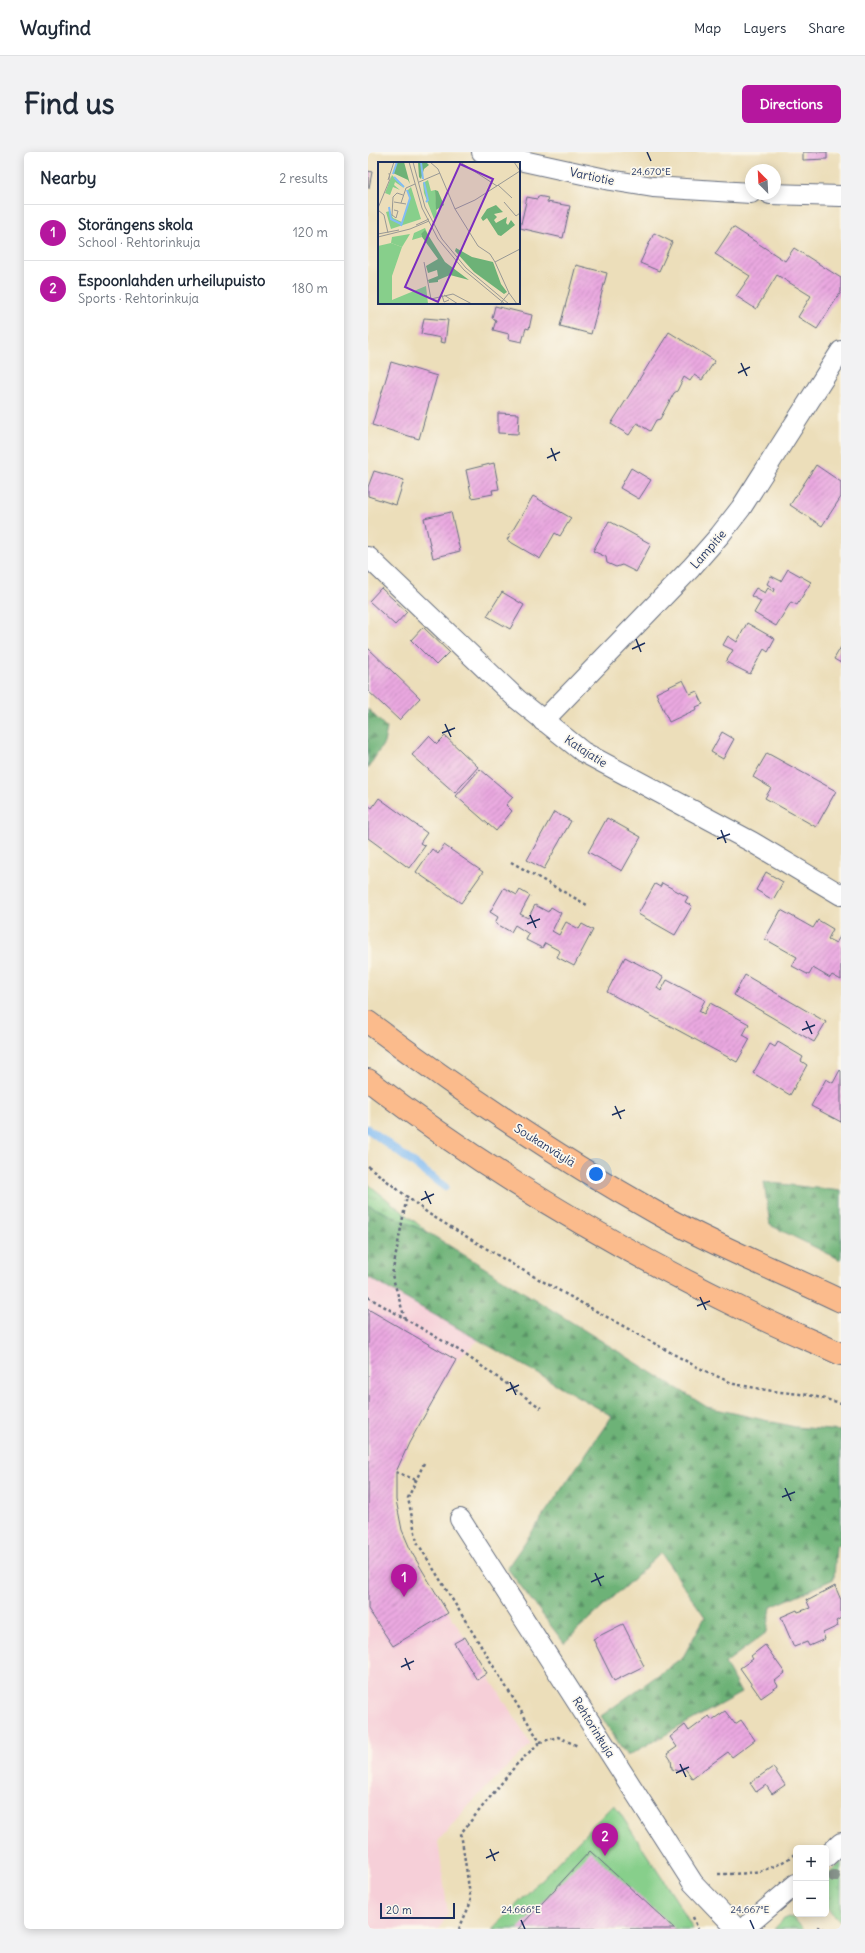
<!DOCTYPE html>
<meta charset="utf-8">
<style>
body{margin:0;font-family:Delius,sans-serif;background:#f2f2f3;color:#1f2937}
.controls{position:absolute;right:12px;bottom:12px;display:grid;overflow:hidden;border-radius:6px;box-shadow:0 2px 10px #0003}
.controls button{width:36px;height:36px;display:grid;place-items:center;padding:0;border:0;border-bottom:1px solid #e0e1e3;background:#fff;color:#1f2937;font:20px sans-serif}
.compass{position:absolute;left:377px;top:12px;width:36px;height:36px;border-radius:50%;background:#fff;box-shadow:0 2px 10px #0003;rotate:336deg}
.scale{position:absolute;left:12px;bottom:10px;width:75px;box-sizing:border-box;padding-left:4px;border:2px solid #1b2f5e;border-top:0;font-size:11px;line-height:14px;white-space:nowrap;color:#1b2f5e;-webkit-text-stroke:3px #fbf7ec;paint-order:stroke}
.you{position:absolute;left:228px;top:1022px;width:14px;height:14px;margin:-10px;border:3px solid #fff;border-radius:50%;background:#1a73e8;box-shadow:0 0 0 6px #1a73e833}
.badge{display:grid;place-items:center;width:26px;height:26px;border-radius:50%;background:#b5179e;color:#fff;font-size:13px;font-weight:700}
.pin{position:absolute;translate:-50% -33px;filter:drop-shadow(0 1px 2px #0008)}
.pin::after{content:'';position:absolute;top:21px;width:14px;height:12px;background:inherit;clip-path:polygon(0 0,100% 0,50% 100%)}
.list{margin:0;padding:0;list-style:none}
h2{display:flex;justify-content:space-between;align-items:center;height:52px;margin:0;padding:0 16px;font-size:17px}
h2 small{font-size:13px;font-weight:400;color:#747a83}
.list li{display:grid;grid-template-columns:26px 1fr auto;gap:12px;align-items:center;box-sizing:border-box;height:56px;padding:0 16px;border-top:1px solid #e0e1e3}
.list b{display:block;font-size:15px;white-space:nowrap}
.list p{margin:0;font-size:13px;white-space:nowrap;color:#747a83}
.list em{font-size:13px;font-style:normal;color:#747a83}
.map{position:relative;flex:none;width:473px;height:1777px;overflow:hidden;border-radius:6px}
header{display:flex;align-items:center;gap:24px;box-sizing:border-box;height:56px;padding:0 20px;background:#fff;border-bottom:1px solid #e0e1e3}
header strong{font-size:19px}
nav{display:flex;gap:22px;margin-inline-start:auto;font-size:14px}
.intro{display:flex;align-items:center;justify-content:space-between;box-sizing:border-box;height:96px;padding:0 24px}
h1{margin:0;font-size:28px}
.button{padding:10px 18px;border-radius:6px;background:#b5179e;color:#fff;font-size:14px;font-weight:700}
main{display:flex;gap:24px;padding:0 24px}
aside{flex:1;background:#fff;border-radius:6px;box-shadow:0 2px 10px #0003}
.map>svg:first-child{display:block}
</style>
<header>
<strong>Wayfind</strong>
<nav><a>Map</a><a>Layers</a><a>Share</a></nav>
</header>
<div class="intro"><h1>Find us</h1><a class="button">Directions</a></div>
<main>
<aside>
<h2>Nearby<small>2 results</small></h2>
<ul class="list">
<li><span class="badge">1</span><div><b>Storängens skola</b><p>School · Rehtorinkuja</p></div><em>120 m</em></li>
<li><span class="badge">2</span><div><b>Espoonlahden urheilupuisto</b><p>Sports · Rehtorinkuja</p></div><em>180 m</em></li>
</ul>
</aside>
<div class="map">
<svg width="473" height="1777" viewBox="0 0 473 1777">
<defs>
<pattern id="grass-tufts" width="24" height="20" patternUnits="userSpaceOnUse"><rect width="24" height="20" fill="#87cf8b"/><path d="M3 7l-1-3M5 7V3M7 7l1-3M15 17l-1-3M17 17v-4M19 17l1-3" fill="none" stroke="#6ea875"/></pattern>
<pattern id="forest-firs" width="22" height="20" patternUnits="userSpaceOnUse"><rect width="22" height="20" fill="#6db277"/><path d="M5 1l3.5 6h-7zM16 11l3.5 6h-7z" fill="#599165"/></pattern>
<pattern id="building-hatch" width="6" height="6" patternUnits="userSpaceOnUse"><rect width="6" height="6" fill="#eaa8e0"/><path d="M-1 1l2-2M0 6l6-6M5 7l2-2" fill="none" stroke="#bd89b9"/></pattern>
</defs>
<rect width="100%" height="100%" fill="#fbf7ec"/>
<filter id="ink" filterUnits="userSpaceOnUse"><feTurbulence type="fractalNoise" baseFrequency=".025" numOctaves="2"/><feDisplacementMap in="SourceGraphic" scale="8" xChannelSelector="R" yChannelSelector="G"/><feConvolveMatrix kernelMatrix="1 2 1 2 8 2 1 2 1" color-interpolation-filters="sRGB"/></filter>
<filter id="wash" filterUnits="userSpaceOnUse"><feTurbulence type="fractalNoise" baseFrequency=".012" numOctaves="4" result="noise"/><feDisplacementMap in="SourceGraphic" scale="16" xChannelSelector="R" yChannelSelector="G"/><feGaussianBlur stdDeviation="0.9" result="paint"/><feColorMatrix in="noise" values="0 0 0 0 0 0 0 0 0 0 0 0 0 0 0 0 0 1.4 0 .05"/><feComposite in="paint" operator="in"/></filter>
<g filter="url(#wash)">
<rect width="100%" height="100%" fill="#ecdeba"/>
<!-- built -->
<path fill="#f6cfd8" d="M0 1125 111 1188 88 1208 41 1291 28 1320V1348L34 1378 44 1401 163 1592 106 1648 70 1689 80 1762 71 1777H0Z"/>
<!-- grass -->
<g fill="url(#grass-tufts)" stroke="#517f74">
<path d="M0 1032 61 1081 0 1053Z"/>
<path d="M473 1710V1770L458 1755V1725Z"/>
<path d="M420 1765 425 1766 436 1777H406L416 1767Z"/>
</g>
<!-- forest -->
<g fill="url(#forest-firs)" stroke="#44706a">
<path d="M0 557 19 576 16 591 0 616Z"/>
<path d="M396 1030 473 1039V1108L402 1073Z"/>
<path d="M0 1053 61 1081 339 1255 427 1275 473 1279V1392L468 1394 466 1427 403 1455 399 1480 357 1511 373 1541 259 1604 233 1564 315 1505 337 1465 293 1401 196 1491 139 1416 244 1264 0 1125Z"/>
</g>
<!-- pitch -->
<path fill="#87cf8b" stroke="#517f74" d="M246 1652 314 1757 325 1777H125Z"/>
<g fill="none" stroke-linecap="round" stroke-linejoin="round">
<!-- stream -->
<path stroke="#82bcf3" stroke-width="8" d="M0 977 77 1035"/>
</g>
<g id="blocks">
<!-- building -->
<g fill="url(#building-hatch)">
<path d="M435 0H459V7L435 8Z"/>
<path d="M0 19 4 20 1 36H0Z"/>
<path d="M170 44 180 46 179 50 202 54 195 86 152 76 159 45 169 47Z"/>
<path d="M365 75 417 109 426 96 473 126V140L449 177 430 165 443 144 409 123 388 157 368 144 382 124 347 102Z"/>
<path d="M286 81 304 90 291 119 272 111Z"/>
<path d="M208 113 239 121 223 182 192 174Z"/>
<path d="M127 154 164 163 161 177 158 176 154 190 140 187 141 182 125 178 128 168 124 166Z"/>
<path d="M56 166 80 168 77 191 72 190 73 186 53 182Z"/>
<path d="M301 180 347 209 334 228 326 223 322 229 316 225 309 239 306 241 292 267 288 268 282 279 269 271 261 283 243 272Z"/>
<path d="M23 210 69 224 51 287 4 273Z"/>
<path d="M130 261 151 262 150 282 130 281Z"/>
<path d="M126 311 131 337 124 338 125 342 104 346 98 318Z"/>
<path d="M448 313 473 330V345L454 374 422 353Z"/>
<path d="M263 316 283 328 271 347 252 336Z"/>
<path d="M6 319 36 328 28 353 0 344V335Z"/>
<path d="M165 344 203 366 192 384 187 381 172 407 139 388Z"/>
<path d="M83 360 92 399 65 406 56 366Z"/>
<path d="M241 369 283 392 268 420 254 413 248 415 239 411 238 405 225 399Z"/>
<path d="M420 417 443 430 429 453 423 450 408 474 386 461 393 449 383 444 388 436 397 441 400 436 406 440 407 437 399 432 403 424 413 429Z"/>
<path d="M13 436 39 460 27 473 1 449Z"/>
<path d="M134 440 156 453 142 477 119 464Z"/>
<path d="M379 471 407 487 400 500 396 497 382 522 358 510 365 498 355 493 360 484 369 490Z"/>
<path d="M55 475 81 500 68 513 43 488Z"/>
<path d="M473 495V511L466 507Z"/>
<path d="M0 496 52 546 31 568 0 539Z"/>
<path d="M315 528 322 542 329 539 335 552 328 555 329 557 301 570 288 541Z"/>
<path d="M354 580 366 587 355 607 343 600Z"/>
<path d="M61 584 69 592 77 584 110 615 87 641 44 603Z"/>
<path d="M399 601 468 639 448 675 397 646 403 636 385 625Z"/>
<path d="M112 617 145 645 138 653 144 659 128 679 88 644Z"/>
<path d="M11 646 59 681 52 691 57 694 41 716 0 686V653L4 656Z"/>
<path d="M186 660 203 669 176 717 159 708Z"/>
<path d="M239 666 273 685 254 719 220 700Z"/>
<path d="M76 693 115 720 93 751 48 720 64 697 70 702Z"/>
<path d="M398 720 415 730 405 748 388 738Z"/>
<path d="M294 731 320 745 317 750 324 754 307 783 270 762 287 732 292 735Z"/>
<path d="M136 736 149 743 152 738 162 744 152 762 160 766 167 753 180 760 183 755 193 761 184 779 191 783 198 770 211 777 214 772 225 778 206 814 189 805 192 799 177 791 174 796 158 788 161 782 147 773 143 780 127 771 130 765 122 760Z"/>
<path d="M413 758 445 776 450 768 465 777 460 787 468 791 473 783V828L464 823 462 826 445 816 441 823 424 814 429 805 397 787Z"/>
<path d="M257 805 295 825 289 836 293 839 299 828 337 848 331 859 336 862 342 851 381 872 375 883 382 887 369 910 239 840Z"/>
<path d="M377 823 458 870 446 890 366 843Z"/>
<path d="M410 890 435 905 433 909 439 913 422 943 385 921 402 892 407 895Z"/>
<path d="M472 918 473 919V970L443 954 458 927 465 931Z"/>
<path d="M0 1157 88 1208 41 1291 28 1320V1348L34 1378 44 1401 80 1461 25 1494 0 1457Z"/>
<path d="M467 1434 473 1448V1466L468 1469 470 1474 455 1481 457 1487 441 1494 439 1490 426 1495 413 1465 429 1458 430 1460 442 1456 438 1447 441 1448Z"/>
<path d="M255 1472 276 1514 246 1529 225 1487Z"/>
<path d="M97 1485 119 1521 109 1528 86 1491Z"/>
<path d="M397 1493 417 1521 407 1529 410 1534 393 1546 372 1516 385 1507 383 1504Z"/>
<path d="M357 1559 367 1572 373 1568 387 1588 364 1605 360 1600 324 1626 316 1615 311 1619 304 1617 303 1608 299 1602 309 1595 302 1585 317 1573 321 1579 341 1564 344 1568Z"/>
<path d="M405 1615 417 1633 404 1642 398 1633 388 1640 382 1631Z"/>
<path d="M222 1699 307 1777H150Z"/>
</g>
</g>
</g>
<g filter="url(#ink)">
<use href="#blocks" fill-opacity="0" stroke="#646c7e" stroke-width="1"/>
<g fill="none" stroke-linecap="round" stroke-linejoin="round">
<!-- street casing -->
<g stroke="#646c7e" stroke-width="22">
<g id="street">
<path d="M114 0 242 28 285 35 383 41"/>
<path d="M402 42 473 44"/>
<path d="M0 405 149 547 215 600 384 690 473 743"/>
<path d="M175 569 323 416 352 383 373 356 473 199"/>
<path d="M92 1367 325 1731 369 1777"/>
<path d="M458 1705 473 1691"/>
<path d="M375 1777 428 1732"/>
</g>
</g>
<!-- primary casing -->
<g stroke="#646c7e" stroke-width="24">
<g id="primary">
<path d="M0 870C92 939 187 1004 287 1060 347 1094 411 1119 473 1149"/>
<path d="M0 928C115 1017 243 1093 374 1157 406 1173 440 1187 473 1202"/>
</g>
</g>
<!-- path -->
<g stroke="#646c7e" stroke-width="2.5" stroke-dasharray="3 3" stroke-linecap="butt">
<path d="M143 710 219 753"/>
<path d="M0 1014 61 1062 149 1115 327 1214 366 1232 404 1239 441 1243 473 1251"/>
<path d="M0 1145 92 1199 173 1256"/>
<path d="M37 1167 24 1123 39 1044"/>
<path d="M56 1311 40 1346 49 1390 172 1590 190 1585 210 1594"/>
<path d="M28 1320 48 1328"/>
<path d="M350 1722C382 1722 402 1721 428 1701"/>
<path d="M325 1765 330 1777"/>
<path d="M449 1775 456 1777"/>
<path d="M91 1777 103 1750 93 1681 149 1612 172 1590"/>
</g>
<!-- street -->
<use href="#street" stroke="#fff" stroke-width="20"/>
<!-- primary -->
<use href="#primary" stroke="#fbbb8c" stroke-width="22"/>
</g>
<!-- trees -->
<circle fill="#88948d" cx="466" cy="1724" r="6"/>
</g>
<!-- ticks -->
<path fill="none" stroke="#1b2f5e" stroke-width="1.5" d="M279 0 283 9M373 211 379 224M370 221 382 215M183 296 188 309M179 306 192 300M268 487 273 500M264 497 277 491M77 572 83 585M74 581 87 576M353 678 358 691M349 687 362 682M162 763 168 776M159 772 172 767M438 869 444 882M434 878 447 873M247 954 253 967M244 963 257 958M57 1039 63 1052M53 1048 66 1042M332 1145 338 1158M329 1154 342 1149M142 1230 148 1243M138 1239 151 1233M417 1336 423 1349M414 1345 427 1340M227 1421 233 1434M223 1430 236 1424M37 1506 42 1518M33 1515 46 1509M312 1612 318 1625M308 1621 321 1615M122 1697 127 1709M118 1706 131 1700M153 1768 157 1777M382 1768 386 1777"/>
<g text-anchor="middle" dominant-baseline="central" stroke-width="3.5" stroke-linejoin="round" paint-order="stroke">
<!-- street labels -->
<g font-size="12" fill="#1b2f5e" stroke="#fbf7ec">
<text transform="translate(224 24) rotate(12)">Vartiotie</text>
<text transform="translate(340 397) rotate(-49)">Lampitie</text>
<text transform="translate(218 599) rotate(33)">Katajatie</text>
<text transform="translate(177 993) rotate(32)">Soukanväylä</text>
<text transform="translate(226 1575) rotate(58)">Rehtorinkuja</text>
</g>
</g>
<!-- overview -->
<g transform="translate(10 10)">
<rect width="142" height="142" fill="#ecdeba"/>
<path d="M14 13 26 26 17 20 16 23 22 28 15 25 12 33 7 31ZM50 18 53 29 57 28 59 55 56 57 46 31 45 21ZM33 25 43 57 13 67 8 50 12 49 15 56 24 60 32 36 29 29ZM47 66 53 79 47 71 43 72 44 75 34 78 36 71Z" fill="#87cf8b"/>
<path d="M19 0H26L32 22 30 18 15 11ZM40 0H48L51 3 46 7 43 17 41 15ZM57 28 60 29 66 43 58 48ZM118 43 125 50 116 52 119 55 116 58 118 61 129 55 128 61 130 63 133 58 137 63 123 74 120 73 109 56 105 59 103 56 109 47ZM47 68 67 100 91 118 72 113 60 118V120L51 121 50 118 60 114 59 108 50 111 48 104 60 97 44 75 43 72ZM78 86 94 95 115 100 123 122 129 130 126 132 96 110 77 89Z" fill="#6db277"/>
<path d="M32 72 24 85 13 81 14 75Z" fill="#87cf8b"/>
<path d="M13 81 24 85 14 114V138L48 124 50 142H0V84Z" fill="#87cf8b"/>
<path fill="none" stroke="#82bcf3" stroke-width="2" d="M43 0 45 17M15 12 19 0M16 15 26 25M46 20 50 38 48 40M11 45 13 57 23 62M23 64 32 36 29 28"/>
<path fill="none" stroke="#989895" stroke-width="1" d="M31 0 44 46 60 77 86 108 127 142M35 0 47 45 64 77 88 106 131 142M52 0 60 7 77 47 100 84 112 92 117 100 131 131 122 142M82 0 119 24M10 18 16 0M41 20 62 11M120 23 134 36M16 40 28 42M126 40 138 54 142 51M23 41 28 26 37 22M0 46 12 17 11 11M77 47 97 38 142 9 136 0M0 48 6 53 10 71M16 48 20 49 18 56 14 53 15 35 19 31 25 33M38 63 51 57M0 72 21 68M0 75 32 67 51 59M46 100 53 137 75 132 94 142M117 100 142 87M131 131 139 142M64 133 66 140 71 138M66 133 80 142"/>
<path fill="#7b2cbf" fill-opacity="0.15" stroke="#7b2cbf" stroke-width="2" d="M82 2 115 17 60 140 27 125Z"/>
<rect width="142" height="142" fill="none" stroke="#1b2f5e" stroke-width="2"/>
</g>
<g font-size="10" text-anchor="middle" fill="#1b2f5e" stroke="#fbf7ec" stroke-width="3.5" stroke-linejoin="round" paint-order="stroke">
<text x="283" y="23">24.670°E</text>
<text x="153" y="1761">24.666°E</text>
<text x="382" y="1761">24.667°E</text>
</g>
</svg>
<div class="controls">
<button>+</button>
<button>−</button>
</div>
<svg class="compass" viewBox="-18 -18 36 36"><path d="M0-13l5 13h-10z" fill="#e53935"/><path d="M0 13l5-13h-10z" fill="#747a83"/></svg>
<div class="scale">20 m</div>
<div class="you"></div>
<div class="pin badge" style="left:36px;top:1445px">1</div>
<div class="pin badge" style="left:237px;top:1704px">2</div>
</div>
</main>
